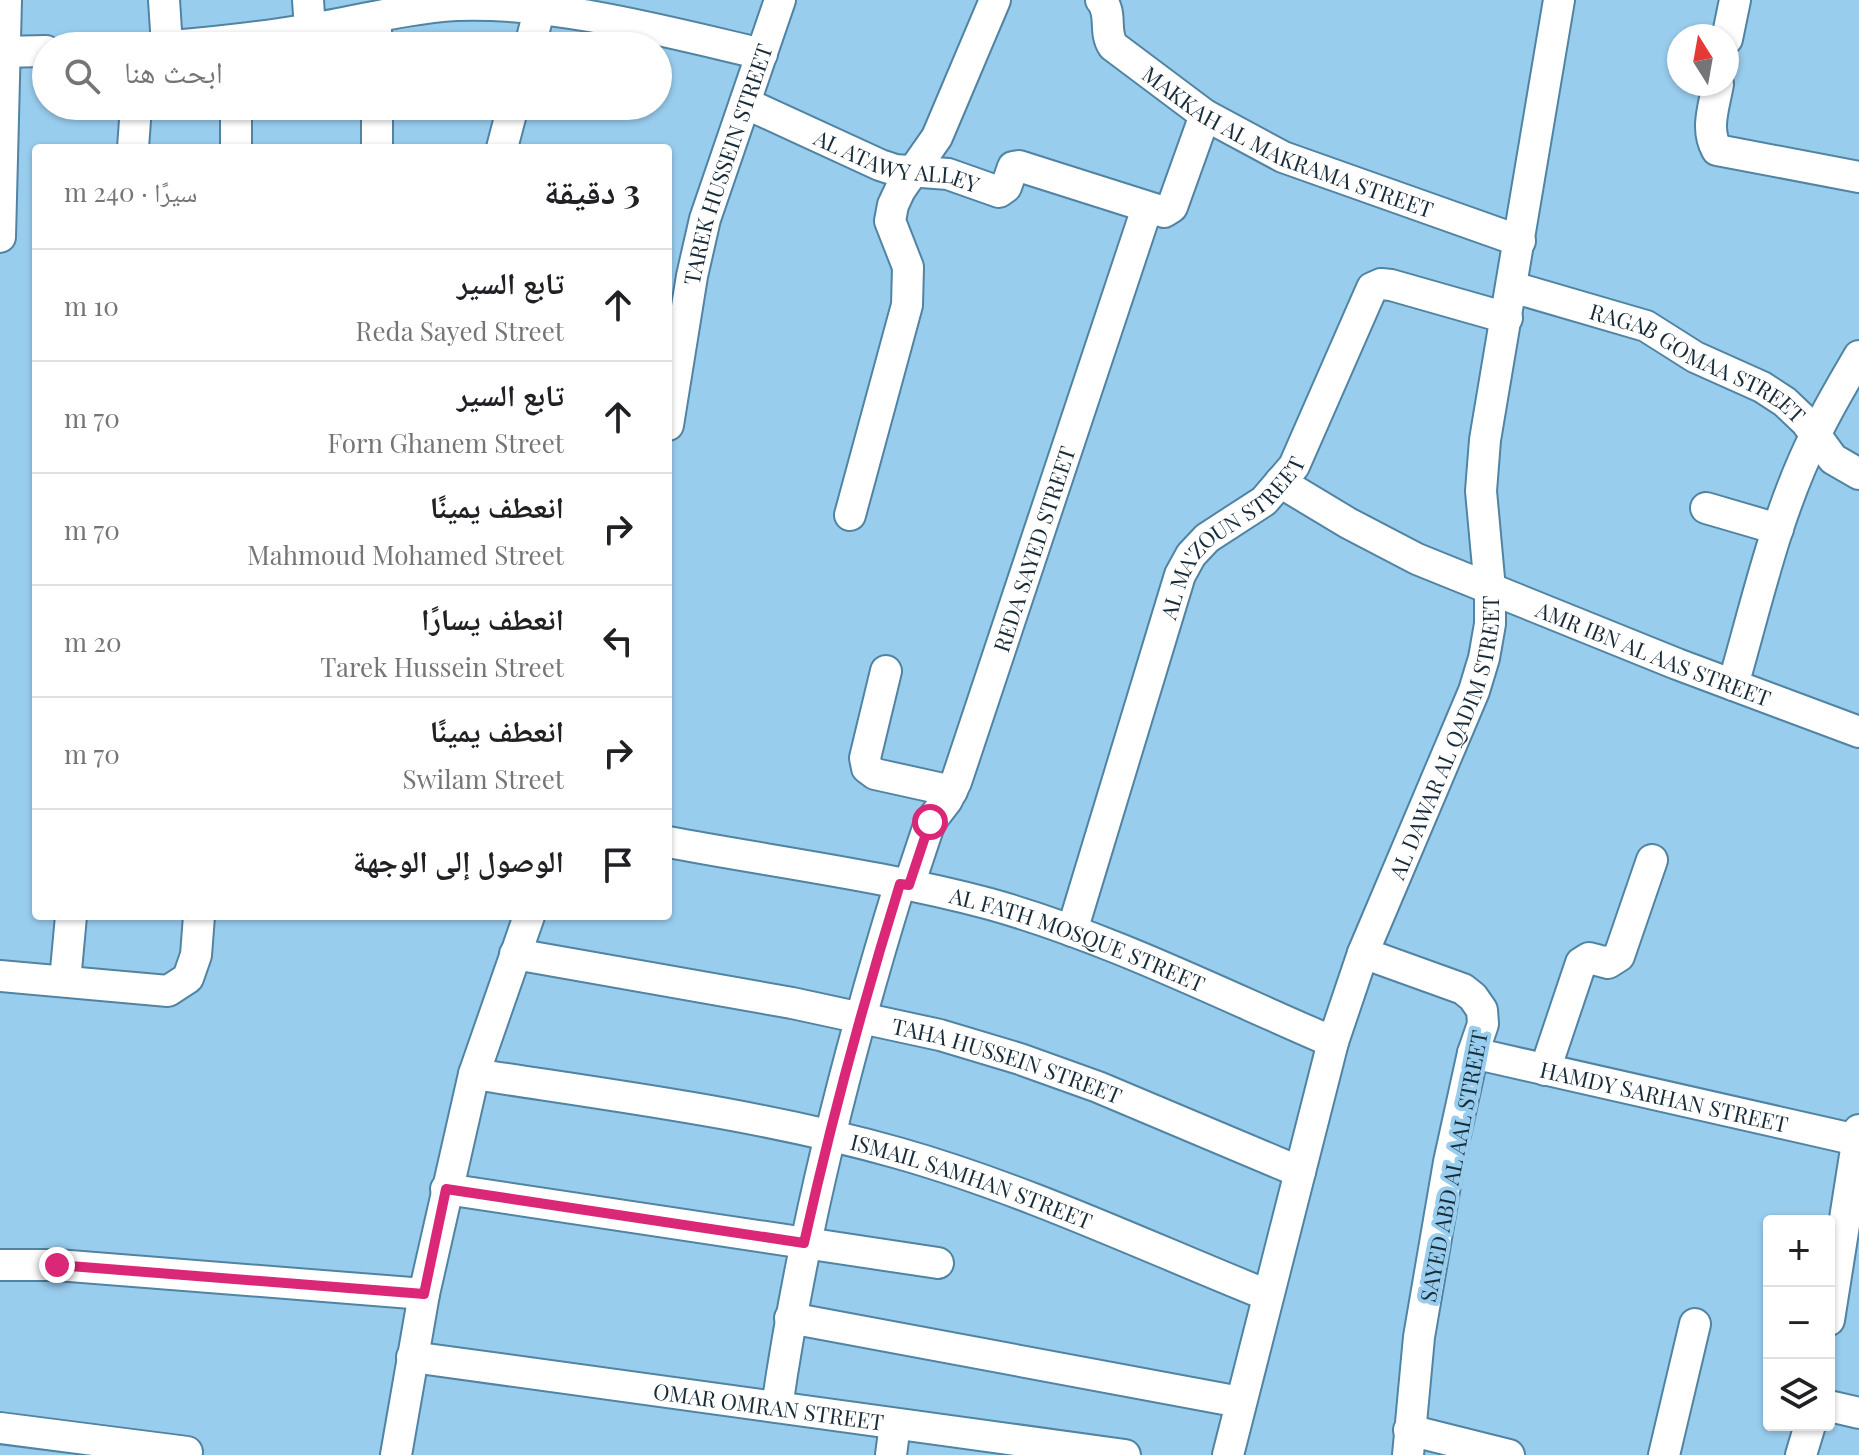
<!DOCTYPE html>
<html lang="ar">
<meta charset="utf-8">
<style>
body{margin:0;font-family:"Playfair Display","Noto Naskh Arabic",serif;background:#f2f2f2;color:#202124;direction:rtl}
.controls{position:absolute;right:24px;bottom:24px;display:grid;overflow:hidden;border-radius:8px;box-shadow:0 2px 6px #0004}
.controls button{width:72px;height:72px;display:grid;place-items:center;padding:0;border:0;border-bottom:2px solid #e0e0e0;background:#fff;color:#202124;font:40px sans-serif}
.compass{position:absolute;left:1667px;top:24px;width:72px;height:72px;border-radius:50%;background:#fff;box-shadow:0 2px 6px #0004;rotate:349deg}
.stop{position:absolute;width:24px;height:24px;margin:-18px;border:6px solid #db2777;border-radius:50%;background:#fff}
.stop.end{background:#db2777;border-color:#fff;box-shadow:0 2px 8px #0008}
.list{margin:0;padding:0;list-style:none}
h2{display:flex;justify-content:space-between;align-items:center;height:104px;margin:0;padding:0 32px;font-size:34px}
h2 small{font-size:26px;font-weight:400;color:#757577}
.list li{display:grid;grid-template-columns:52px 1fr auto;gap:24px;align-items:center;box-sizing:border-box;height:112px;padding:0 32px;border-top:2px solid #e0e0e0}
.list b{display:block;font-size:30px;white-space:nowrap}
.list p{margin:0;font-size:26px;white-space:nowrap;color:#757577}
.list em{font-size:26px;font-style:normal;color:#757577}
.icon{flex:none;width:44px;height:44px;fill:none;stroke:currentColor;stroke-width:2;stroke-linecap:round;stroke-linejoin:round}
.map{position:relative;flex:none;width:1859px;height:1455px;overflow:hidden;direction:ltr}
.search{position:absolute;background:#fff;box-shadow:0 2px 6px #0004;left:32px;top:32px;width:640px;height:88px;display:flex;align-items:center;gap:20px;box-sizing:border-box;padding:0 28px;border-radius:44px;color:#757577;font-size:30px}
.panel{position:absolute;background:#fff;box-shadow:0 2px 6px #0004;left:32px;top:144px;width:640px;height:776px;border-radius:8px;direction:rtl}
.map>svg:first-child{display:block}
</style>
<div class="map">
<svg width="1859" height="1455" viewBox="0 0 1859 1455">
<rect width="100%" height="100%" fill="#99cdee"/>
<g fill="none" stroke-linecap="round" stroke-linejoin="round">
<!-- minor casing -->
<g stroke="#5183a2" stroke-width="34">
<g id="minor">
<path d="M164 0 167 46"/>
<path d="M308 0 310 30"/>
<path id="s1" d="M1101 0C1113 14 1103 31 1113 46L1205 115 1283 157 1520 241"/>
<path d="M376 17V46"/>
<path d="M1727 39 1735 0"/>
<path d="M172 46C219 42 265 37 311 29 359 21 407 8 456 5 552 1 668 32 762 54"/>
<path d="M530 46 539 11"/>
<path d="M0 52 46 51"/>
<path d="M1718 84C1714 107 1705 129 1717 150L1859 177"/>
<path id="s2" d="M745 103 880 165 895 170 948 174 999 192 1006 187 1013 167 1019 166 1164 212 1172 207 1205 115"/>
<path d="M377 106V148"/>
<path d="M133 148 136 106"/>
<path d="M236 148V106"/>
<path d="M502 148 513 106"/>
<path d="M0 237 6 0"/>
<path id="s3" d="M1512 287 1646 326 1695 357 1762 387 1785 402 1806 422 1833 459 1859 474"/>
<path id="s4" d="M668 425 692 276 705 219 780 0"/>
<path id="s5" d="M1280 482 1348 523 1417 559 1677 664 1859 732"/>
<path d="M1706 508 1778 529"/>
<path d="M850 515 907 305 908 267 890 221 893 205 900 190 937 137 995 0"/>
<path d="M886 671 865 758 867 768 875 774 952 791"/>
<path d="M1733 685C1757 602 1776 514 1815 436 1828 408 1844 382 1859 356"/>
<path id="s6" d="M668 842C775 862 885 876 990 904 1108 937 1221 994 1333 1042"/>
<path id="s7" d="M909 885 930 822 947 800 956 782 1147 208"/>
<path id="s8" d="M1072 931 1180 575 1191 555 1207 538 1264 501 1294 466 1372 288 1381 284 1391 285 1507 318"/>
<path d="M1363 953 1463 989 1473 997 1482 1010 1483 1024 1473 1053 1449 1162 1419 1337 1408 1455"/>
<path id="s9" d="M515 954 792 1003 940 1035 1020 1059 1098 1087 1300 1172"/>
<path d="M0 976 168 991 188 978 196 955 199 916"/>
<path d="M65 981 71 916"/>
<path id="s10" d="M1473 1053 1857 1140"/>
<path d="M1545 1070 1581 963 1589 958 1608 963 1619 956 1652 860"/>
<path id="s11" d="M474 1074C616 1096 760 1114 898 1153 1025 1189 1145 1246 1267 1295"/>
<path d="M446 1189 938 1263"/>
<path d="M0 1265H57L424 1294"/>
<path d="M790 1318 1240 1402"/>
<path d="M1829 1320 1859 1130"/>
<path id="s12" d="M412 1357 1125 1455"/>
<path d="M1829 1406 1859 1413"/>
<path d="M777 1407C803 1228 847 1056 900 884"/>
<path d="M0 1428 187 1452"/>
<path d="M1409 1430 1509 1455"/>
<path d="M396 1455 424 1294 474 1074 529 916"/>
<path d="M891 1455 895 1424"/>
<path id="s13" d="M1228 1455 1333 1042 1363 953 1474 691 1484 658 1490 624V589L1481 491 1485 440 1559 0"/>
<path d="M1664 1455 1695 1324"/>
<path d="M1801 1455 1810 1425"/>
</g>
</g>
<!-- minor -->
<use href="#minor" stroke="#fff" stroke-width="30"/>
</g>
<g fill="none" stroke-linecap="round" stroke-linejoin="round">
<!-- route -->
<path stroke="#db2777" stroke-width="10" d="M57 1265 424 1294 446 1189 804 1243C831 1121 863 1003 900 884L909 885 930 822"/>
</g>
<g text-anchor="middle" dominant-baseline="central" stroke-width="8" stroke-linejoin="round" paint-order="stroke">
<!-- street labels -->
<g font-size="22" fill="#172b38" stroke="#99cdee">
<text stroke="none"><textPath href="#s1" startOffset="250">MAKKAH AL MAKRAMA STREET</textPath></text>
<text stroke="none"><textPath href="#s2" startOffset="164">AL ATAWY ALLEY</textPath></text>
<text stroke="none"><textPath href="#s4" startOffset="268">TAREK HUSSEIN STREET</textPath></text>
<text stroke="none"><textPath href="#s3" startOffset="202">RAGAB GOMAA STREET</textPath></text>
<text stroke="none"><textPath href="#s8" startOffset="434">AL MA'ZOUN STREET</textPath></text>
<text stroke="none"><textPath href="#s7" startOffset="360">REDA SAYED STREET</textPath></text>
<text stroke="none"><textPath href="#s5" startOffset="412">AMR IBN AL AAS STREET</textPath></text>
<text stroke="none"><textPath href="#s13" startOffset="752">AL DAWAR AL QADIM STREET</textPath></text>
<text stroke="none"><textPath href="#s6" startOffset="422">AL FATH MOSQUE STREET</textPath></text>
<text stroke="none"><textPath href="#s9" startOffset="504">TAHA HUSSEIN STREET</textPath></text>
<text stroke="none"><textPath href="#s10" startOffset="196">HAMDY SARHAN STREET</textPath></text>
<text transform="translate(1453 1166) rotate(-79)">SAYED ABD AL AAL STREET</text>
<text stroke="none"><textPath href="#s11" startOffset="510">ISMAIL SAMHAN STREET</textPath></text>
<text stroke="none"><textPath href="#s12" startOffset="360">OMAR OMRAN STREET</textPath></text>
</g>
</g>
</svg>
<div class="controls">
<button>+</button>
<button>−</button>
<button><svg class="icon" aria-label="layers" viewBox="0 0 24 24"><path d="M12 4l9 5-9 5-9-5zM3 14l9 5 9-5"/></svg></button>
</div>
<svg class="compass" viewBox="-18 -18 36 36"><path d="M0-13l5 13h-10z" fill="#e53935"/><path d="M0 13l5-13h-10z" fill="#757577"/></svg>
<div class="stop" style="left:930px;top:822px"></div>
<div class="stop end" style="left:57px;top:1265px"></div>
<div class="search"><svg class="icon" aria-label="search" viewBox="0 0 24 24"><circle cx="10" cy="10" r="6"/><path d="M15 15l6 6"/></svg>ابحث هنا</div>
<section class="panel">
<h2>3 دقيقة<small>سيرًا · 240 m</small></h2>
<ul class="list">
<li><svg class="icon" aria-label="ahead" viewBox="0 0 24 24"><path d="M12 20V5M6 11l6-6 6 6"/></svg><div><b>تابع السير</b><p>Reda Sayed Street</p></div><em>10 m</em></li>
<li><svg class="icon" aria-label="ahead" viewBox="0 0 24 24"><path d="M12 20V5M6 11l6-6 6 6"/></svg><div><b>تابع السير</b><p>Forn Ghanem Street</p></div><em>70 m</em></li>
<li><svg class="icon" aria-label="right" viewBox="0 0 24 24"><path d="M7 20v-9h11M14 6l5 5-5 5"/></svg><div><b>انعطف يمينًا</b><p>Mahmoud Mohamed Street</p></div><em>70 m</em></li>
<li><svg class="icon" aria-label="left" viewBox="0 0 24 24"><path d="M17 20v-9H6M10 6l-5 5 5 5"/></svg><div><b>انعطف يسارًا</b><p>Tarek Hussein Street</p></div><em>20 m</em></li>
<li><svg class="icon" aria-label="right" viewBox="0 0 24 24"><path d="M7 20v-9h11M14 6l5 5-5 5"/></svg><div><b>انعطف يمينًا</b><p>Swilam Street</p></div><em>70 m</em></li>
<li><svg class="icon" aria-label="arrive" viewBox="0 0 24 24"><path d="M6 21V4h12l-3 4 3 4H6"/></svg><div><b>الوصول إلى الوجهة</b></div></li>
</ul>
</section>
</div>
